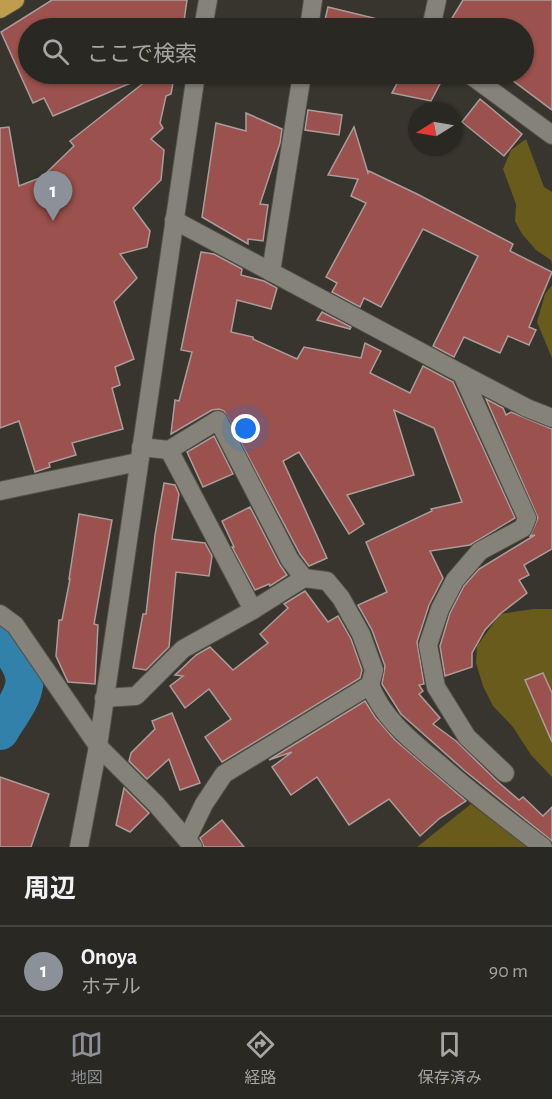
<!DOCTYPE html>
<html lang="ja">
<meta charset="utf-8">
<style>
body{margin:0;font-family:"Alegreya Sans","Noto Sans JP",sans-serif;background:#35342f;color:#f1f3f6}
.compass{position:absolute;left:408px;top:102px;width:54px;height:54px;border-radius:50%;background:#292822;box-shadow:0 2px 4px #0004;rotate:259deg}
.you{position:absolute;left:246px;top:429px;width:21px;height:21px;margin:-15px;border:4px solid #fff;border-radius:50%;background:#1a73e8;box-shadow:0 0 0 9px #1a73e833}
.badge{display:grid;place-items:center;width:39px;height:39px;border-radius:50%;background:#8c9099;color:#fff;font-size:20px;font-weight:700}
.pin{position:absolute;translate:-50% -50px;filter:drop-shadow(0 2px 3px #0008)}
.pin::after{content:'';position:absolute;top:32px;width:21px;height:18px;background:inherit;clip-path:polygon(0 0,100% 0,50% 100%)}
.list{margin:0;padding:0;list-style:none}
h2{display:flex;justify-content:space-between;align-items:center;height:78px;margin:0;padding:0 24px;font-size:26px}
h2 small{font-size:20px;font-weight:400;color:#a5a6a5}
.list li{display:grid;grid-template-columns:39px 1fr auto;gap:18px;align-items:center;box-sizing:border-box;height:90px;padding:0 24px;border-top:2px solid #454440}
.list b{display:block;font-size:22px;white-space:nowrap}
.list p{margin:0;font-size:20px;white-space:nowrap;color:#a5a6a5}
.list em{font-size:20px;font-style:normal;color:#a5a6a5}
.icon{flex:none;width:33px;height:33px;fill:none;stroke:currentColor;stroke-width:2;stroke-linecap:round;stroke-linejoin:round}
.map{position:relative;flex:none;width:552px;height:847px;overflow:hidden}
.search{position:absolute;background:#292822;box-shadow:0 2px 4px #0004;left:18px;right:18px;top:18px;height:66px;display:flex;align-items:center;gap:15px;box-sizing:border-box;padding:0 21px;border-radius:33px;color:#a5a6a5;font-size:22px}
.sheet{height:168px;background:#292822}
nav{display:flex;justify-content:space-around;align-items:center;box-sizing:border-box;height:84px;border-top:2px solid #454440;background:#292822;font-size:16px;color:#a5a6a5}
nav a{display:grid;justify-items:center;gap:3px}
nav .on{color:#8c9099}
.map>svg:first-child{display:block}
</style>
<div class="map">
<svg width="552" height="847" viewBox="0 0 552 847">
<rect width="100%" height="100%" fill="#37352d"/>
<!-- green -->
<g fill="#685b1c">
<path d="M526 139 544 187 552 192V265L551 260 536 250 522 234 515 221 516 204 503 169 511 150Z"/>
<path d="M552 285V358L537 322 545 294Z"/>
<path d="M533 609H552V777L531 755 513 727 493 706 483 686 476 663 477 646 500 614Z"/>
<path d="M471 804 527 847H417Z"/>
</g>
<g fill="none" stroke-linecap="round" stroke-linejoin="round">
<!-- river -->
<path stroke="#3281ab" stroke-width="38" d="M0 635C8 647 22 661 24 676 28 694 8 716 0 731"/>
</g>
<!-- building -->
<g fill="#9b514d" stroke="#aa9d9c" stroke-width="1.5">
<path d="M52 0H187L183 28H28V74H152L53 116 44 98 33 103 1 32Z"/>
<path d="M463 0H552V110L504 74H524V28H446Z"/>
<path d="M328 7 390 22V28H323Z"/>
<path d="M155 74H170L173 83 171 94 166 96 160 123 163 128 151 139 164 150 161 180 133 208 150 231 147 247 120 254 137 278 114 302 134 359 115 367 120 385 112 388 123 429 72 443 76 455 49 463 50 467 35 472 19 421 0 428V128L9 127 19 186 42 177 74 146 70 141Z"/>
<path d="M402 74H431L442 80 431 101 392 93Z"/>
<path d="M480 99 522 134 504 156 462 122Z"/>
<path d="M308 110 342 115 339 135 305 130Z"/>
<path d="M246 113 282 129 280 143 260 204 268 205 263 241 248 239V244L202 217 216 123 246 131Z"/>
<path d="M354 127 368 173 369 171 417 194 513 244 510 251 552 272 529 327 536 330 529 345 508 336 500 353 464 337 454 357 433 346 478 256 423 229 381 307 364 298 360 307 332 292 337 283 326 277 366 203 351 196 358 179 328 175Z"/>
<path d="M201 252 214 254 242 269 241 275 264 281 277 288 271 309 237 300 231 332 253 337V339L297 359 304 347 361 358 365 343 381 351 370 373 410 393 423 366 453 382 515 518 470 545 430 551 443 578 429 605 417 642 424 684 419 685 423 691 419 694 440 718 433 724 456 741 497 781 519 800 523 797 543 816 552 807V841L465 771 401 714 382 684 385 666 372 630 358 605 387 592 366 542 432 511 431 509 462 502 434 428 394 410 414 475 347 495 364 524 349 534 299 452 283 461 327 558 309 566 300 554 224 411 219 409 212 410 171 434 175 400 179 401 192 352 181 350Z"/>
<path d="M322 312 351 327 350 329 317 320Z"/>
<path d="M486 399 503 408 506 415 511 412 552 429V549L524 565 529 575 519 580 527 593 500 614 485 630 472 653V667L445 676 440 646 450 613 464 586 479 569 535 535 530 536 538 518Z"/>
<path d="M214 436 233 474 203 487 187 452Z"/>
<path d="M164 483 175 485 179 494 172 539 205 543 212 556 209 576 176 572 169 647 146 670 133 668 143 614H146L155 535Z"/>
<path d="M250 507 280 565 287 575 270 586 269 584 255 590 232 547H234L222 521Z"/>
<path d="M79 514 112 520 94 624 98 625 95 684 68 682 56 656 59 620H62L70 579H69Z"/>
<path d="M305 591 328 622 338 616 351 639 362 670 360 678 222 762 205 737 231 719 209 689 185 708 170 686 183 676 175 675 196 655 210 647 233 670 268 643 260 634 288 608 284 604Z"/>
<path d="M543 673 552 693V742L525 680Z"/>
<path d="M365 701 375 717 395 740 466 801 440 818 420 836 389 799 349 825 317 777 291 795 272 767 292 752 269 760Z"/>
<path d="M172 713 200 783 180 790 169 759 147 779 129 761 131 753 155 729 152 721Z"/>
<path d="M0 777 49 794 31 847H0Z"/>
<path d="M124 788 149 813 130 832 116 825Z"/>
<path d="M222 820 244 847H204L200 838Z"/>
</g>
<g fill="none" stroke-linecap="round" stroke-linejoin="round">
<!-- minor casing -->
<g stroke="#525149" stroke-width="20">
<g id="minor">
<path d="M203 28 208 0"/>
<path d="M309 28 313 0"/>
<path d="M431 28 437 0"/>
<path d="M469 74 552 135"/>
<path d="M174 220 462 374 527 408 552 418"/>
<path d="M271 272 302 74"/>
<path d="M462 374 527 518 523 528 480 551 455 580 440 609 428 645 436 687 467 737 505 773"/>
<path d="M141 447 169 450 218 420 290 560 304 578 327 581 341 598 361 634 374 670 370 685C384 722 417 745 446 770 477 797 510 822 543 847"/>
<path d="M169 450 253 610 304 578"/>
<path d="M0 491 138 462"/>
<path d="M0 614 15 625 98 746 156 804 193 847"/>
<path d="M104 698 136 696 183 649 253 610"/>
<path d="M187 839 204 804 224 774 370 685"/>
<path d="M79 847 98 746 196 74"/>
</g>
</g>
<!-- highway casing -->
<g stroke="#525149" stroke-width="20">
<path id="highway" d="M0 9 15 0"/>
</g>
<!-- minor -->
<use href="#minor" stroke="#848279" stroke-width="18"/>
<!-- highway -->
<use href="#highway" stroke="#c09d4c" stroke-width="18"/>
</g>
</svg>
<svg class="compass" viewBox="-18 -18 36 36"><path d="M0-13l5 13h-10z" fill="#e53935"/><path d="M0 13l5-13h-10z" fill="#a5a6a5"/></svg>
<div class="you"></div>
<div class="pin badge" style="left:53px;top:221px">1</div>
<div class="search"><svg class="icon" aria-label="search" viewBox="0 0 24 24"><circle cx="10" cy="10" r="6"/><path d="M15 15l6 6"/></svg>ここで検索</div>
</div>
<section class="sheet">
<h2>周辺<small></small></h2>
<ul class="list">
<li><span class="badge">1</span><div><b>Onoya</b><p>ホテル</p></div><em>90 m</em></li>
</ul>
</section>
<nav>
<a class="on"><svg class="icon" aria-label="map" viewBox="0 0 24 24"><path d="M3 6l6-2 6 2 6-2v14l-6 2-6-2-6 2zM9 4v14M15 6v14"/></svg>地図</a>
<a><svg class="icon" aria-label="directions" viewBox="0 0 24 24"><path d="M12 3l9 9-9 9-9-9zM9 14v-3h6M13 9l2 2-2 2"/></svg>経路</a>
<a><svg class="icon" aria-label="saved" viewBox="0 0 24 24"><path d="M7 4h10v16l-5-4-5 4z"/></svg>保存済み</a>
</nav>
